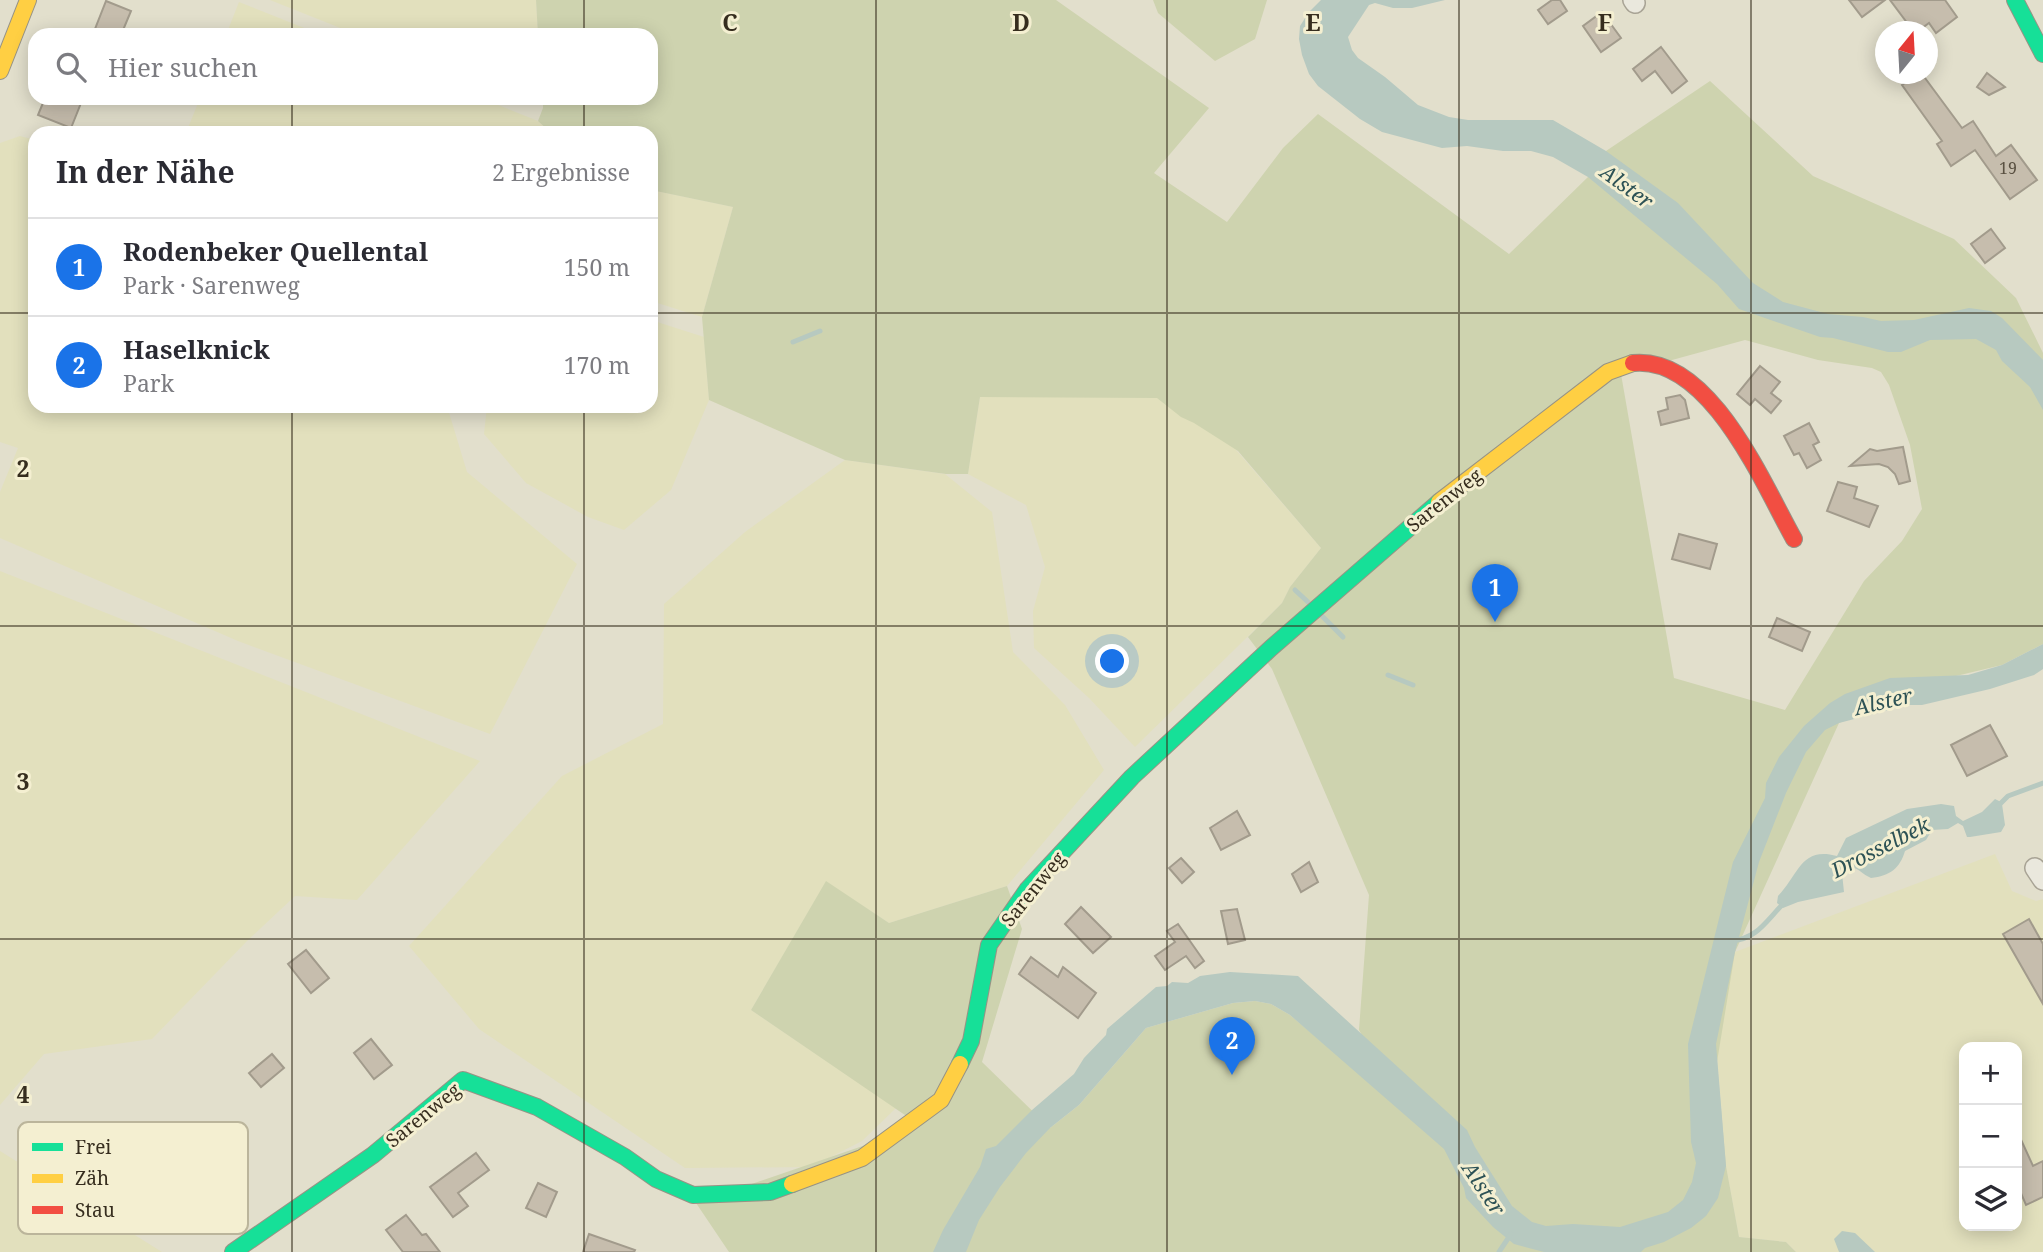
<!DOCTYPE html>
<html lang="de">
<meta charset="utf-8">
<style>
body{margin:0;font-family:"Noto Serif",serif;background:#f7f7f7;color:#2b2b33}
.controls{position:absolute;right:21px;bottom:21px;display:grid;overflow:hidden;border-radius:14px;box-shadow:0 4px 18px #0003}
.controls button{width:63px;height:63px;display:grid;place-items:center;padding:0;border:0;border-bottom:2px solid #e1e1e2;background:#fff;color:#2b2b33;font:35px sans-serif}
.compass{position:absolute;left:1875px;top:21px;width:63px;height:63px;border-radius:50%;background:#fff;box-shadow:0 4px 18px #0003;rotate:18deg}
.you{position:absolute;left:1113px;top:662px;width:24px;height:24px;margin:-18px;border:5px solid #fff;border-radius:50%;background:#1a73e8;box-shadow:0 0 0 10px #1a73e833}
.badge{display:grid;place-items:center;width:46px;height:46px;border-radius:50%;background:#1a73e8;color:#fff;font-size:23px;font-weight:700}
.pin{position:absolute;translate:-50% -58px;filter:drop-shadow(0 2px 4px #0008)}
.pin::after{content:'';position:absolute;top:37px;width:24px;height:21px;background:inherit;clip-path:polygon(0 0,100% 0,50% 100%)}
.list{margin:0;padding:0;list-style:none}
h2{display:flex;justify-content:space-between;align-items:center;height:91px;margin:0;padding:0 28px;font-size:30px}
h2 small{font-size:23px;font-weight:400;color:#7c7c81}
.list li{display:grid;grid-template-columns:46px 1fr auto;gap:21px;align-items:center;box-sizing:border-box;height:98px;padding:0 28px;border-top:2px solid #e1e1e2}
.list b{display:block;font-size:26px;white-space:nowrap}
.list p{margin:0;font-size:23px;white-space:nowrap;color:#7c7c81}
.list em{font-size:23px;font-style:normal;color:#7c7c81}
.icon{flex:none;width:38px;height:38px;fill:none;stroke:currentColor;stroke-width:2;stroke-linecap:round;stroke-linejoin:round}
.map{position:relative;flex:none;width:2043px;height:1252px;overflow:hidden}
.search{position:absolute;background:#fff;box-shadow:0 4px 18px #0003;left:28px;top:28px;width:630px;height:77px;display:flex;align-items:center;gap:18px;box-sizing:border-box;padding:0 24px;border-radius:21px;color:#7c7c81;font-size:26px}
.panel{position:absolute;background:#fff;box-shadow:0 4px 18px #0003;left:28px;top:126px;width:630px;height:287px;border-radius:21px}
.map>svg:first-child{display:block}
</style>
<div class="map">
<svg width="2043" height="1252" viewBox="0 0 2043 1252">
<rect width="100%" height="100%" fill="#e2dfcc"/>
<!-- farmland -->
<g fill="#e2e0bd" fill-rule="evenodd">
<path d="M270 0H536L538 35H358Z"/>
<path d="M239 2 322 35H226Z"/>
<path d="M200 98H481L538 121 551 133H186Z"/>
<path d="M20 136 35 140V406H447L467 472 577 564 490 734 238 641 0 538V492L18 448 0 442V143Z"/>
<path d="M651 190 733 207 702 317 651 301Z"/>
<path d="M651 320 704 337 709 400 671 490 624 530 588 517 526 483 484 434 487 406H651Z"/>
<path d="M1075 344 1224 436 1321 548 1290 587 1282 603 1135 747 1089 698 1034 648 1033 611 1045 567 1026 505 968 474 980 397Z"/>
<path d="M845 460 945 474 992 512 1013 652 1065 705 1104 770 1007 886 889 923 826 882 751 1010 896 1108 862 1141 811 1167 685 1168 479 1029 409 946 562 776 663 724 664 604 745 532Z"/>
<path d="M0 571 480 761 357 900 295 896 248 940 152 1039 44 1054 0 1105Z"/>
<path d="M1995 854 2012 891 2036 901 2043 899V1252H1796L1786 1242 1739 1237 1726 1166 1716 1044 1735 952ZM1964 1047H2017V1226H1964Z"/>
<path d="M0 1151 162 1252H0Z"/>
</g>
<!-- green -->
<g fill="#ced3af" fill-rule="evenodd">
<path d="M536 0H1056L1209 108 1154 173 1227 222 1283 148 1318 114 1509 254 1588 177 1606 151 1710 81 1813 176 1954 239 2016 298 2043 353V644L2002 665 1956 676 1839 723 1735 952 1717 1062 1726 1166 1739 1237 1786 1242 1796 1252H729L696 1203 921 1126 751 1010 826 881 889 923 1007 886 1022 929 982 1062 1050 1128 1079 1105 1146 1028 1233 1003 1255 1001 1271 1004 1290 1015 1410 1116 1359 1030 1369 895 1272 669 1248 637 1282 603 1290 587 1321 548 1238 451 1194 423 1181 417 1157 398 980 397 968 474H946L845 460 709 400 702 317 733 207 651 190V133H551L538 121 543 108V98H651V35H538ZM1745 340 1818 360 1872 368 1881 372 1889 385 1910 445 1922 509 1902 541 1864 581 1785 710 1674 678 1621 374Z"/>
<path d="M1153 0H1267L1255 39 1215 61 1158 13Z"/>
</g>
<!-- water -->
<g fill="#b7c9c0">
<path d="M1321 0H1445L1412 8H1393L1375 3 1369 5 1348 37 1352 50 1358 58 1385 77 1418 105 1449 117 1468 120H1553L1606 151 1678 203 1753 283 1783 302 1828 314 1863 317 1881 321 1914 320 1969 308 1991 311 2002 318 2043 360V410L2030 387 2002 361 1996 350 1976 339 1930 340 1901 352H1888L1833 338 1820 337 1739 309 1717 284 1588 177 1553 157 1531 151H1503L1467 146 1442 148 1382 132 1360 119 1318 86 1309 74 1302 55 1299 39 1300 26 1309 12Z"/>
<path d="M2043 644V669L2034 675 1990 689 1922 705H1908L1839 723 1825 730 1806 752 1786 793 1759 862 1735 952 1716 1044 1726 1166 1718 1198 1706 1216 1691 1228 1664 1242 1645 1248 1641 1252H1544L1514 1244 1493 1227 1466 1198 1464 1188 1444 1149 1290 1015 1271 1004 1255 1001 1233 1003 1146 1028 1079 1105 1050 1128 1026 1153 1000 1187 979 1220 966 1252H933L943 1230 980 1167 986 1149 996 1146 1032 1110 1074 1074 1084 1058 1106 1035 1107 1029 1156 987 1167 986 1172 982 1188 983 1200 976 1230 972 1298 976 1467 1130 1475 1147 1512 1206 1532 1222 1546 1226 1573 1224 1620 1227 1668 1212 1683 1200 1692 1182 1696 1163 1691 1142 1688 1044 1733 862 1765 798 1766 783 1779 757 1804 726 1830 703 1845 694 1890 678 1968 675 2002 665Z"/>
<path d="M1995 799 2001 802 2002 804 2005 825 2001 832 1970 837H1967L1963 826 1958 823 1948 829 1932 830 1926 840 1905 851C1900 868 1890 876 1871 878 1859 873 1854 861 1842 873L1844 892 1798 902 1783 908 1777 903 1778 896C1799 874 1801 846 1837 856L1846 838 1907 809 1941 804 1954 806 1956 816 1963 821 1982 812Z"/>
<path d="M1842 1231 1855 1233 1875 1252H1839L1834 1239Z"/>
</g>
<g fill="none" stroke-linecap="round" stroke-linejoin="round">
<!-- stream -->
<g stroke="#b7c9c0" stroke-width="5">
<path d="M793 342 820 331"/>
<path d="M1295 590 1308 602"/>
<path d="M1320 614 1343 637"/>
<path d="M1388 675 1413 685"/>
<path d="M1997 807 2008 796 2043 783"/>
<path d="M1731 941C1757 939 1766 921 1783 904"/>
<path d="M1499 1252 1511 1234"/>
</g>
</g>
<!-- building -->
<g fill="#c6bdad" stroke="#a29b8c" stroke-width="2">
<path d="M1552 0H1560L1567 11 1548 24 1538 10Z"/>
<path d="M1849 0H1885L1862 17Z"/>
<path d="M1890 0H1945L1957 17 1936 33 1929 23 1917 32H1914Z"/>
<path d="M106 1 131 11 121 35H109L95 29Z"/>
<path d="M1602 12 1621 38 1601 52 1583 26Z"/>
<path d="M1661 47 1687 81 1672 93 1655 71 1642 81 1633 69Z"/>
<path d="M1987 73 2005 87 1989 95 1977 87Z"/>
<path d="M1918 74H1922L1962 128 1973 121 1996 156 2011 145 2037 180 2010 199 1975 150 1951 166 1937 144 1942 141 1902 85Z"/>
<path d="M45 98H83L71 128 38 115Z"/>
<path d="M1991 229 2005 248 1985 263 1971 244Z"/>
<path d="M1760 366 1780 382 1771 393 1781 401 1771 413 1755 399 1750 405 1737 394Z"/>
<path d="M1680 395 1685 400 1689 418 1661 425 1658 412 1668 409 1666 398Z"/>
<path d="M1809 423 1819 442 1813 445 1821 460 1807 468 1799 453 1794 455 1784 436Z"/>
<path d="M1903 447 1910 481 1899 484 1895 474 1888 467 1879 464 1850 466 1870 449 1877 451Z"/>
<path d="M1838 482 1857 487 1854 498 1878 506 1869 527 1827 511Z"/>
<path d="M1679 534 1717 544 1710 569 1672 559Z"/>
<path d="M1777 618 1810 632 1802 651 1769 637Z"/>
<path d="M1990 725 2007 756 1967 776 1951 745Z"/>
<path d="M1237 811 1250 835 1221 850 1210 828Z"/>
<path d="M1181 858 1194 872 1182 883 1169 868Z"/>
<path d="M1309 862 1318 882 1301 892 1292 874Z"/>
<path d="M1081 907 1111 937 1093 953 1065 924Z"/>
<path d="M1237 909 1245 940 1228 944 1221 911Z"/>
<path d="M2029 919 2043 944V1004L2003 934Z"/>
<path d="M1178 924 1204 961 1195 968 1186 956 1165 970 1155 956 1175 942 1167 931Z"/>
<path d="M306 950 329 978 311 993 288 964Z"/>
<path d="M1031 957 1058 977 1063 967 1096 993 1078 1018 1019 974Z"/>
<path d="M371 1039 392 1065 374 1079 354 1053Z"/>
<path d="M272 1054 284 1068 261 1087 249 1073Z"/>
<path d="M2017 1131 2033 1166 2043 1161V1197L2026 1205 2017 1184Z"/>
<path d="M476 1153 489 1170 458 1193 468 1206 453 1217 430 1187Z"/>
<path d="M538 1183 557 1192 546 1217 526 1208Z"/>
<path d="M406 1215 422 1235 426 1234 440 1252H403L386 1230Z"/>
<path d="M589 1234 635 1250 634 1252H583Z"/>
</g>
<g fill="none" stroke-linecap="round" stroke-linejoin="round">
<!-- street casing -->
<g stroke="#a8a395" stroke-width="22">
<g id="street">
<path d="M1633 0 1635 3"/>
<path d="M2035 868 2043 880"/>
</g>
</g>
<!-- fast casing -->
<g stroke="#979385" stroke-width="18">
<g id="fast">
<path d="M2015 0 2043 54"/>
<path d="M960 1064 971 1041 989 945 1027 890 1132 777 1271 648 1439 502"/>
<path d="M233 1252 373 1155 463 1080 537 1107 625 1157 656 1179 693 1195 770 1192 792 1184"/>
</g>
</g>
<!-- slow casing -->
<g stroke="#979385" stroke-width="18">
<g id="slow">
<path d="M0 71 28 0"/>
<path d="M1439 502 1608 372 1633 363"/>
<path d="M792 1184 862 1158 941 1100 960 1064"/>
</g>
</g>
<!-- jam casing -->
<g stroke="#979385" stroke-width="18">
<path id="jam" d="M1633 363C1710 355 1763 484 1794 539"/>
</g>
<!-- street -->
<use href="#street" stroke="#eae8dd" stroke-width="19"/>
<!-- fast -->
<use href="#fast" stroke="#16e098" stroke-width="16"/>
<!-- slow -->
<use href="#slow" stroke="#ffcf43" stroke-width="16"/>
<!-- jam -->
<use href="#jam" stroke="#f24e42" stroke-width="16"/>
</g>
<!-- grid -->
<path fill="none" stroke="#362d1e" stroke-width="2" stroke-opacity="0.55" d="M292 0V35M584 0V35M876 0V1252M1167 0V1252M1459 0V1252M1751 0V1252M292 98V133M584 98V133M0 313H35M651 313H2043M292 406V1252M584 406V1252M0 626H2043M0 939H2043"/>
<g text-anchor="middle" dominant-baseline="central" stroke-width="6" stroke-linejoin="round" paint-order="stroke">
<!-- number labels -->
<g font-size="16" fill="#5a5142">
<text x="2008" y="168">19</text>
</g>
<!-- street labels -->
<g font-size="19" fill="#362d1e" stroke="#f4efd1">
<text transform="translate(1444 500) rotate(-38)">Sarenweg</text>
<text transform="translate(1033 889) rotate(-51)">Sarenweg</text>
<text transform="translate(423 1115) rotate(-39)">Sarenweg</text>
</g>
<!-- water labels -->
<g font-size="21" font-style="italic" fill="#2d5255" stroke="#f4efd1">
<text transform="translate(1627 186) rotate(36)">Alster</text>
<text transform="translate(1883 701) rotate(-13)">Alster</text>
<text transform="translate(1880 847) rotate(-27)">Drosselbek</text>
<text transform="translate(1484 1188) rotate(56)">Alster</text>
</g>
</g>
<!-- legend -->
<rect x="18" y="1122" width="230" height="112" rx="10" fill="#f4efd1" stroke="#bbb59b" stroke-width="2"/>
<rect x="32" y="1143" width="31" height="8" fill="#16e098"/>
<rect x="32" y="1174" width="31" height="9" fill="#ffcf43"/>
<rect x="32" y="1206" width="31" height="8" fill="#f24e42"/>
<g font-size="19" fill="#362d1e">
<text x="75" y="1154">Frei</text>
<text x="75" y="1185">Zäh</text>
<text x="75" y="1217">Stau</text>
</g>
<g font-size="23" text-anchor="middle" font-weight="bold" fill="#362d1e" stroke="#f4efd1" stroke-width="6" stroke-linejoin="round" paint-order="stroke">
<text x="730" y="31">C</text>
<text x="1021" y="31">D</text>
<text x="1313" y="31">E</text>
<text x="1605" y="31">F</text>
<text x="23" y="477">2</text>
<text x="23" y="790">3</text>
<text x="23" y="1103">4</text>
</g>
</svg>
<div class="controls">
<button>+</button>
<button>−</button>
<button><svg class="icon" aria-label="layers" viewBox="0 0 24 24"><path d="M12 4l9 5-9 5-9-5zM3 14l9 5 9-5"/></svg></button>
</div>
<svg class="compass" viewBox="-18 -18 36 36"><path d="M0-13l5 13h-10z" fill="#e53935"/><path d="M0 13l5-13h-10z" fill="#7c7c81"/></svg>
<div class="you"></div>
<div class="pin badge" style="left:1495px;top:622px">1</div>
<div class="pin badge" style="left:1232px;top:1075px">2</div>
<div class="search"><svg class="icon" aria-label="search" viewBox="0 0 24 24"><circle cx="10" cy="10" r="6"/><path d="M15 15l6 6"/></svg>Hier suchen</div>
<section class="panel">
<h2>In der Nähe<small>2 Ergebnisse</small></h2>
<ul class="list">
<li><span class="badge">1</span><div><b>Rodenbeker Quellental</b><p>Park · Sarenweg</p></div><em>150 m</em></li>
<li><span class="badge">2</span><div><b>Haselknick</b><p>Park</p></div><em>170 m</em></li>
</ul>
</section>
</div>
